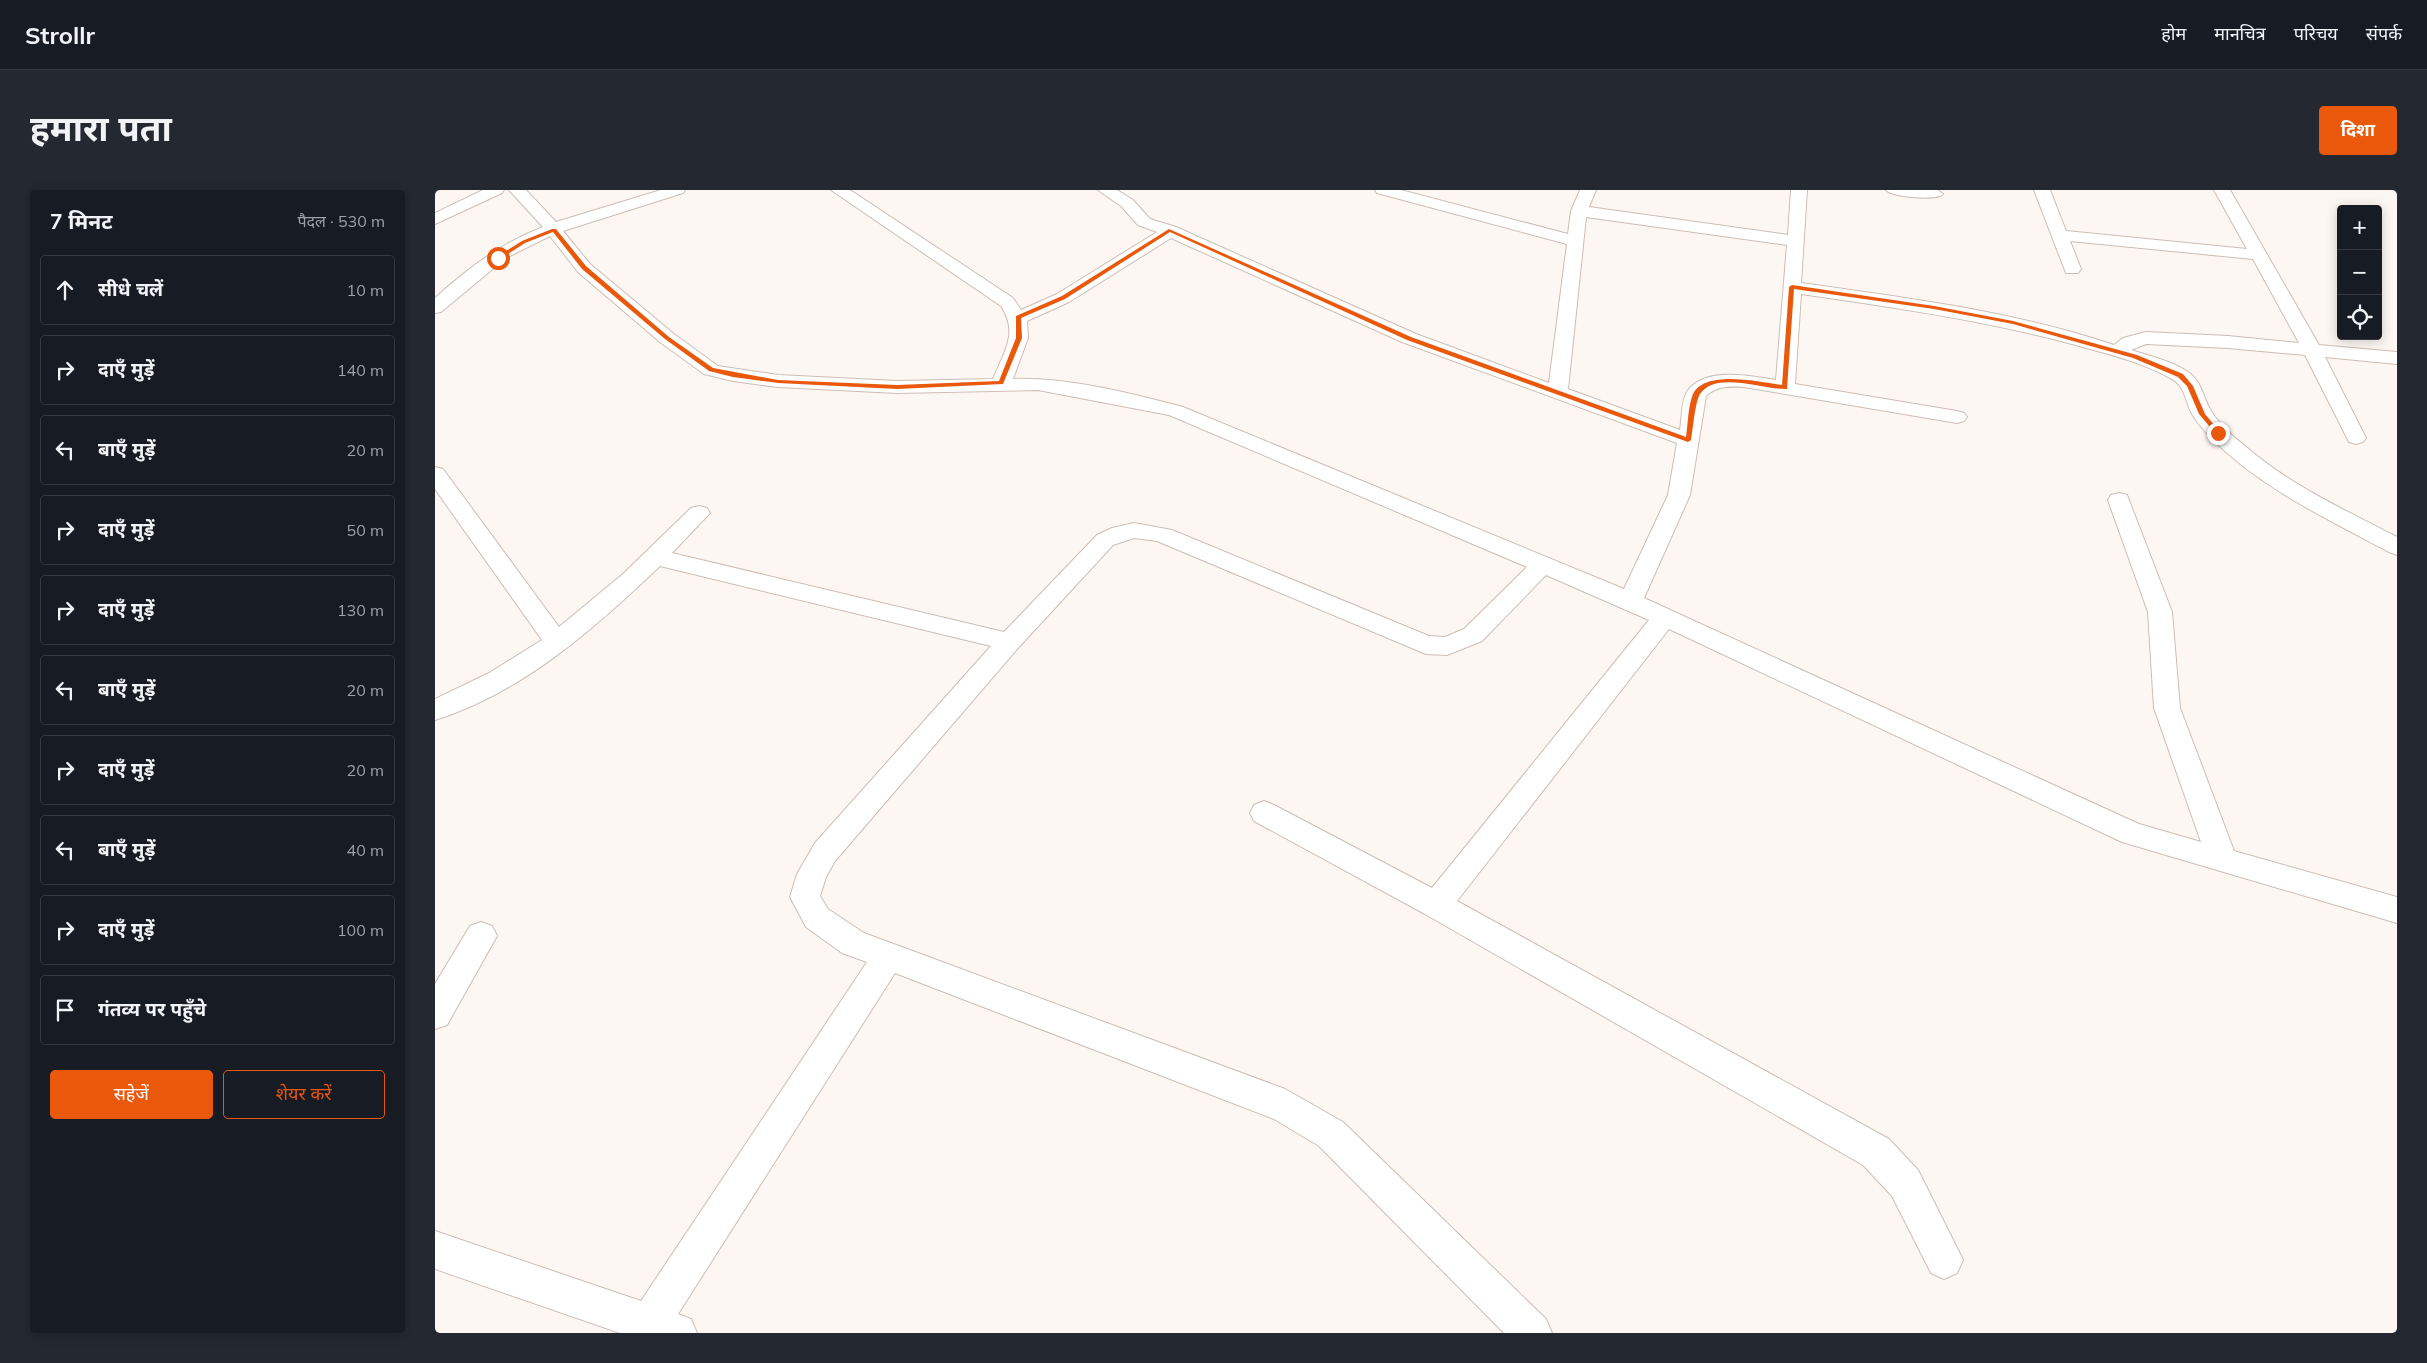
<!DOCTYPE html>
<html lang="hi">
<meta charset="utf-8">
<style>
body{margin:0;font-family:Mulish,"Noto Sans Devanagari",sans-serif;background:#242831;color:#f1f3f6}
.controls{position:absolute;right:15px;top:15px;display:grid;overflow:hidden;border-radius:5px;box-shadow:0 2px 12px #0003}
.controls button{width:45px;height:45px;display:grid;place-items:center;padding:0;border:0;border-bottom:1px solid #363941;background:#171b24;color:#f1f3f6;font:25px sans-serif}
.stop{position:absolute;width:15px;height:15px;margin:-11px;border:4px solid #ea580c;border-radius:50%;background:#fff}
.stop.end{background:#ea580c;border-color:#fff;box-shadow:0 1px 5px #0008}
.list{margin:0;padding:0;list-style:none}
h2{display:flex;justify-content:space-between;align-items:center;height:65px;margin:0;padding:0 20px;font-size:21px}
h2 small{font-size:16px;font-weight:400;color:#9ea1a6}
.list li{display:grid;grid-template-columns:32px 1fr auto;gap:15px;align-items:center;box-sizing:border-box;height:70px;margin:0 10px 10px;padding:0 10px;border:1px solid #363941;border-radius:5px}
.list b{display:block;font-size:19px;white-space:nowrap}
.list em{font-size:16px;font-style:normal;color:#9ea1a6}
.actions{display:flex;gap:10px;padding:15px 20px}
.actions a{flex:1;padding:11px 0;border:1px solid #ea580c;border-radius:5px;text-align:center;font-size:18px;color:#ea580c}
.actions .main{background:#ea580c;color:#fff}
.icon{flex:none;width:28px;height:28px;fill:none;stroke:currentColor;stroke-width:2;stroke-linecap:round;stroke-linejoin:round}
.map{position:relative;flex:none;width:1962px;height:1143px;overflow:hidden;border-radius:5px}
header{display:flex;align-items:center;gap:30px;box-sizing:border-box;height:70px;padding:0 25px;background:#171b24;border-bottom:1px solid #363941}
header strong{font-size:24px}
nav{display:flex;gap:28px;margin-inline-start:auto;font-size:18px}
.intro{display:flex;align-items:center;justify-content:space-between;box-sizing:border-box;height:120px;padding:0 30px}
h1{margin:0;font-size:35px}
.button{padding:12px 22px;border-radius:5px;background:#ea580c;color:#fff;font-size:18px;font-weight:700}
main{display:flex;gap:30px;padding:0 30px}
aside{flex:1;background:#171b24;border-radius:5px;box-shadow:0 2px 12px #0003}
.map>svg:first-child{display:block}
</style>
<header>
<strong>Strollr</strong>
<nav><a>होम</a><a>मानचित्र</a><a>परिचय</a><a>संपर्क</a></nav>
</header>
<div class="intro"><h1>हमारा पता</h1><a class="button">दिशा</a></div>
<main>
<aside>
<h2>7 मिनट<small>पैदल · 530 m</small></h2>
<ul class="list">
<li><svg class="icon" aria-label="ahead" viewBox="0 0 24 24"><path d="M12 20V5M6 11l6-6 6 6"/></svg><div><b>सीधे चलें</b></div><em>10 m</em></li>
<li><svg class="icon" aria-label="right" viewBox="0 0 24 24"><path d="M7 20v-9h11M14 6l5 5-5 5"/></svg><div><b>दाएँ मुड़ें</b></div><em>140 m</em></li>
<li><svg class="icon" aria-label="left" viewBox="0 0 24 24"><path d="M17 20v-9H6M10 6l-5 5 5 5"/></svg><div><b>बाएँ मुड़ें</b></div><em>20 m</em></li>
<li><svg class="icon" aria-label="right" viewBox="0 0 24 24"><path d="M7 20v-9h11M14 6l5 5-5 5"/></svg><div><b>दाएँ मुड़ें</b></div><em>50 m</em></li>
<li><svg class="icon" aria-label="right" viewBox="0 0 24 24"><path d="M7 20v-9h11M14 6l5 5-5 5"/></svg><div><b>दाएँ मुड़ें</b></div><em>130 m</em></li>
<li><svg class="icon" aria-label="left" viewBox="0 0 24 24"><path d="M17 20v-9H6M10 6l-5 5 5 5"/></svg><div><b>बाएँ मुड़ें</b></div><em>20 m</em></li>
<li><svg class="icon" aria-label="right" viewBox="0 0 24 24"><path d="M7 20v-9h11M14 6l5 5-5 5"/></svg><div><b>दाएँ मुड़ें</b></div><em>20 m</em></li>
<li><svg class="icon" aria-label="left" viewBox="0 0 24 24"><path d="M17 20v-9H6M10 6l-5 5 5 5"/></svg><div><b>बाएँ मुड़ें</b></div><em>40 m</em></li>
<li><svg class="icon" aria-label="right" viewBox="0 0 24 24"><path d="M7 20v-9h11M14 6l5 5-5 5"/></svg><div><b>दाएँ मुड़ें</b></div><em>100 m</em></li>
<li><svg class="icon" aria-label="arrive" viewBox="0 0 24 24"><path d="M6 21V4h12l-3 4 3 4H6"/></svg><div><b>गंतव्य पर पहुँचे</b></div></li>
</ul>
<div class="actions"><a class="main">सहेजें</a><a>शेयर करें</a></div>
</aside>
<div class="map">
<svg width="1962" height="1143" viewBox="0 0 1962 1143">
<rect width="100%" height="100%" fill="#fdf7f3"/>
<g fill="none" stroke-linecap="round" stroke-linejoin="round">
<!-- minor casing -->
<g stroke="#cdbdb4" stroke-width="2">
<g id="minor">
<path d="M48 0H69L67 3 0 34V23Z"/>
<path d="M74 0H91L121 32 226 0H250L248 3 128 41 155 74 239 144 283 176 343 185 462 191 558 189C569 162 584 143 566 116L396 0H415L578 108 586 120 622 104 722 42 703 35 686 16 663 0H682L698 10 715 29 741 37 981 144 1114 193 1132 54 942 3 940 0H966L1133 44 1136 21 1145 0H1161L1154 17 1353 45 1356 0H1372L1366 93C1472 108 1578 121 1679 155L1688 148 1711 142 1793 146 1864 153 1818 69 1635 51 1646 79 1643 83H1631L1599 0H1615L1631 41 1812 59 1779 0H1795L1884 155 1962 162V174L1890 167 1931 248 1928 252 1921 254 1914 252 1870 165 1793 158 1711 154 1696 160C1715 166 1737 171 1753 182 1768 192 1768 210 1778 224 1789 240 1806 253 1821 265 1863 299 1914 322 1962 347V365L1954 362C1892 329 1826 298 1776 248 1770 241 1762 233 1757 224 1751 213 1750 196 1737 189 1707 172 1670 163 1637 154 1547 130 1457 117 1366 104L1360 194 1522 221 1529 223 1532 227 1529 231 1522 233 1309 197C1294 196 1282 196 1271 206L1255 305 1209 408 1704 634 1766 652 1719 518 1713 422 1673 310 1676 305 1684 303 1692 305 1737 422 1745 518 1799 661 1962 707V733L1687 652 1234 439 1022 711 1454 949 1483 980 1528 1070 1522 1083 1509 1089 1496 1083 1457 1006 1428 975 990 724 819 631 815 623 819 615 829 611 839 615 997 698 1214 430 1111 385 1047 451 1012 465 991 464 722 351 699 348 678 355 583 458 400 671 391 687 385 706 393 719 429 743 850 899 908 932 1111 1129 1117 1143H1069L884 956 839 929 460 783 243 1124 256 1129 262 1143H185L0 1079V1041L206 1111 432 772 407 763 371 737 355 707 362 684 380 653 556 456 225 376C160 438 87 503 0 530V509L54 483 107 450 0 299V277L8 279 124 437 188 384 256 318 264 316 272 318 275 323 237 363 569 442 662 345 677 338 699 333 737 340 994 446 1010 447 1029 439 1092 377 734 225 603 200 462 203 343 197 298 191 269 184 225 152 143 82 115 46 71 68 6 122 0 123V108C32 79 66 53 108 37ZM1151 27 1352 55 1341 190C1316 186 1269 176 1252 202 1246 211 1247 229 1245 240L1133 199ZM736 48 967 152 1242 253 1233 305 1189 399 748 217C694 203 633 187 578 189L593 148 592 131 634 112Z"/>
<path d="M1451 0H1503L1508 4C1503 11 1456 7 1451 0Z"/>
<path d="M46 732 57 736 62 746 12 835 0 839V794L35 736Z"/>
</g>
</g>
<!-- minor -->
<use href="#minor" fill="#fff" fill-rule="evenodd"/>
</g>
<!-- route -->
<path fill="#ea580c" d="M117 39H121L151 76 234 147 278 178 343 190 462 195 564 191 581 148V126L627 106 734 39 976 147 1251 247C1253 234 1253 216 1258 204 1270 179 1325 192 1347 195L1354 97 1357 95 1499 116 1578 131 1702 165 1748 184 1758 196 1770 224 1786 243 1781 244 1764 224 1752 196 1743 187 1698 168 1578 134 1499 119 1359 99 1352 199C1329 200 1281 180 1265 204 1260 212 1258 239 1256 250L1253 252 972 150 735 42 630 109 586 128 587 148 568 194 462 199 343 193 298 187 274 181 230 149 147 79 118 42 90 53 65 69 60 68 87 51Z"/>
</svg>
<div class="controls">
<button>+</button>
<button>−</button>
<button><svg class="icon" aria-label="locate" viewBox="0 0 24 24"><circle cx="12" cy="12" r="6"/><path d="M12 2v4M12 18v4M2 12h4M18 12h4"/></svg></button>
</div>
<div class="stop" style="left:63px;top:68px"></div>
<div class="stop end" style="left:1783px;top:243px"></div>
</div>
</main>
